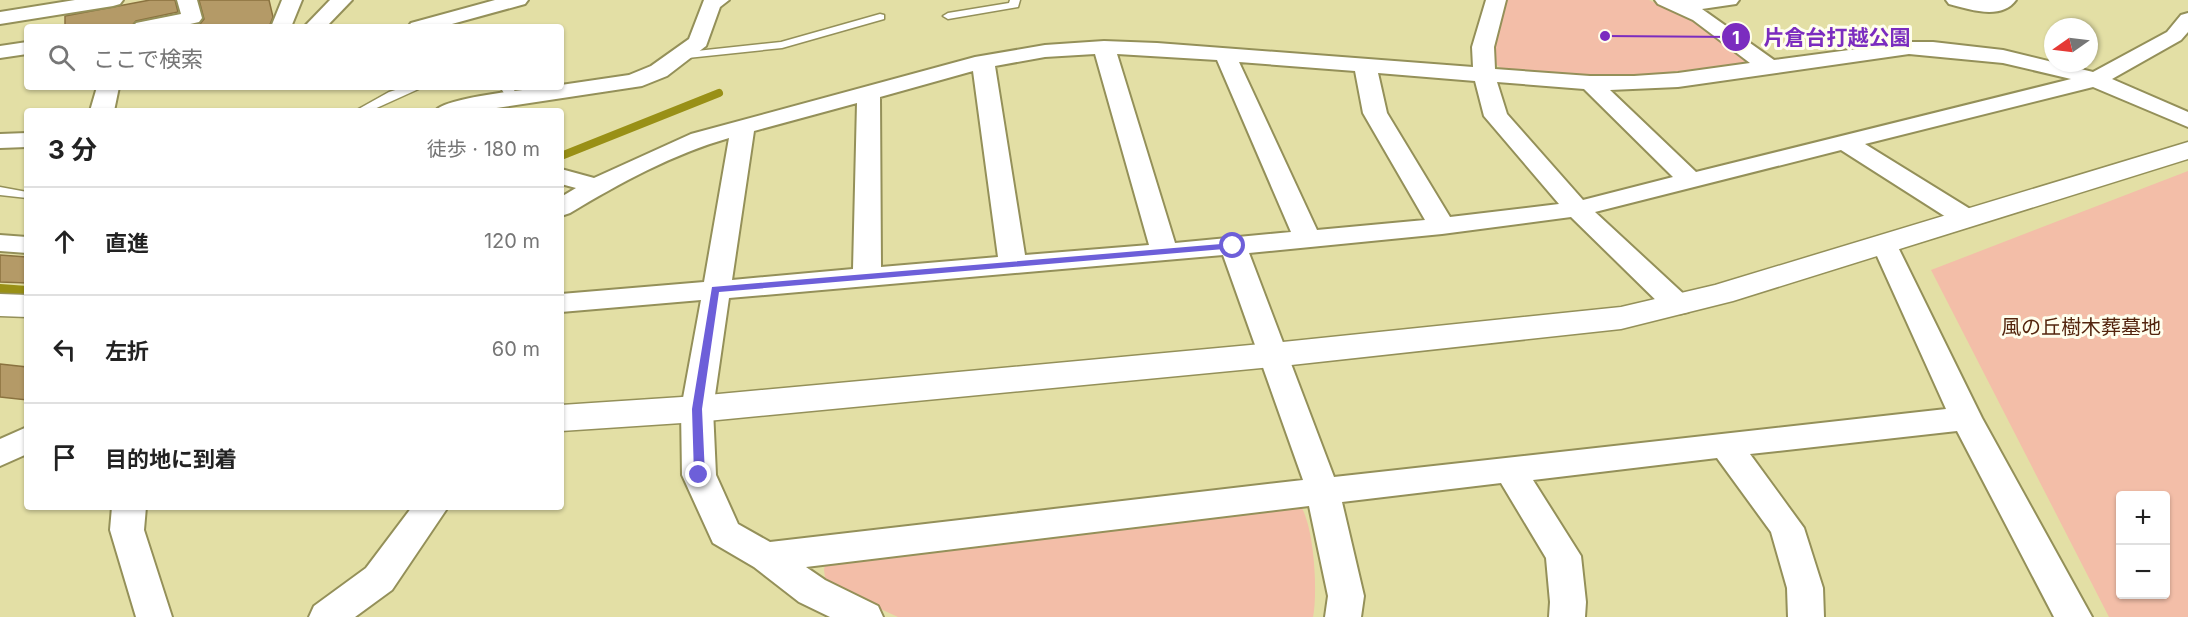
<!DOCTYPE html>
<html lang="ja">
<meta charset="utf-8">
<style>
body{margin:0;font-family:Inter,"Noto Sans JP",sans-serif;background:#f6f6f6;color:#222}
.controls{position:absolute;right:18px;bottom:18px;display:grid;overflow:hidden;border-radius:6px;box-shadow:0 2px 4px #0004}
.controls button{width:54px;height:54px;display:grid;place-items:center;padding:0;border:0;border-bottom:2px solid #e0e0e0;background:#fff;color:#222;font:30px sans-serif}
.compass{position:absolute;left:2044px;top:18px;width:54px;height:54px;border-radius:50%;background:#fff;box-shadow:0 2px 4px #0004;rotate:256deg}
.stop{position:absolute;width:18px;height:18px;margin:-14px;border:4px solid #6d5fd9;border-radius:50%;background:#fff}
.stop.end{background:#6d5fd9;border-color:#fff;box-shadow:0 2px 6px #0008}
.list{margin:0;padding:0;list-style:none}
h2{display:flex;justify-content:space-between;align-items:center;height:78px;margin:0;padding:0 24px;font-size:26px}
h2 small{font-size:20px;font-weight:400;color:#767676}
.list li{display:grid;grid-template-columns:39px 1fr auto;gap:18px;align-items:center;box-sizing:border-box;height:108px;padding:0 24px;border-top:2px solid #e0e0e0}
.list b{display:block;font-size:22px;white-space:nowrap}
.list em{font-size:20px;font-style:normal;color:#767676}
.icon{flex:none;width:33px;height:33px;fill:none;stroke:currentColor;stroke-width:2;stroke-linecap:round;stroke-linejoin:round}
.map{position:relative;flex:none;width:2188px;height:617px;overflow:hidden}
.search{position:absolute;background:#fff;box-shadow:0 2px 4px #0004;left:24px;top:24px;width:540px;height:66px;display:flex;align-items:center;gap:15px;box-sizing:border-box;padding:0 21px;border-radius:6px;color:#767676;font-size:22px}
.panel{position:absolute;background:#fff;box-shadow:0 2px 4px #0004;left:24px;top:108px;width:540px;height:402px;border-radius:6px}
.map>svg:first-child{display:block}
</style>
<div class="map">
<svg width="2188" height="617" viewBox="0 0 2188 617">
<rect width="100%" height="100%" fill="#e3dfa5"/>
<!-- green -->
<g fill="#f3bea8" fill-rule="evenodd">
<path d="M1505 0H1649L1693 20 1746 58 1744 63 1628 77H1581L1504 70 1494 63 1491 41Z"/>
<path d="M2188 171V617H2109L1931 270ZM2120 496H2166V594H2120Z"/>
<path d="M1300 505C1314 525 1318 592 1313 617H898L826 584 824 570 826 559Z"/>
</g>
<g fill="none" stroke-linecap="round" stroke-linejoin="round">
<!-- stream-far1 -->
<path stroke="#999016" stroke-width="8" d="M561 156 719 93"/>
<!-- stream -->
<path stroke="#999016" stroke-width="10" d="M0 289 27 291"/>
</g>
<!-- building -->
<g fill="#b49a67" stroke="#8a723f" stroke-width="1.5">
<path d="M150 0H175L178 12 136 21 131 27H65V16Z"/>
<path d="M199 0H269L273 17 269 27H187L200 24 204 19Z"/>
<path d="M0 255 27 257V283L0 282Z"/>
<path d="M0 364 27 367V400L0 397Z"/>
</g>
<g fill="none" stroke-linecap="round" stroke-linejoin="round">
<!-- lane casing -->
<g stroke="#949059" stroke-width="3">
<g id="lane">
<path d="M1010 0H1020L1018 7 948 19 943 16 948 13 1009 3Z"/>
<path d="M880 14 884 15V19L782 48 678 59 672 56 678 53 781 42Z"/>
<path d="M405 87H423L370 111H355L389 92Z"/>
<path d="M500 87H512L520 99 518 102H510Z"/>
<path d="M0 187 27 192V198L0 195Z"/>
</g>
</g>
<!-- street casing -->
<g stroke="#949059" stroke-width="4">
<g id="street">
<path d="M75 0H123L120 4 113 6 0 24V12Z"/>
<path d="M177 0H197L202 18 199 22 177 27H133L136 23 181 14Z"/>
<path d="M282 0H302L291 27H271Z"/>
<path d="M330 0H352L326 27H304Z"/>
<path d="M495 0H528L525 4 441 27H408L411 23Z"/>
<path d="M704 0H729L720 7 706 46 667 76 642 86 476 111H435C445 97 541 87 561 87V85L629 75 651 66 689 39Z"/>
<path d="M1486 0H1506L1494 47 1495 69 1590 76H1634L1678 73 1750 63 1693 20 1658 4 1655 0H1739L1736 4 1702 9 1774 60 1909 42H1933L2003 50 2093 72 2167 32 2181 15 2188 13V32L2181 40 2112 79 2188 112V127L2093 87 1865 144 1975 212 1979 218 1975 224 1966 226 1957 224 1841 150 1595 212 1688 298 1692 305 1688 312 1678 314 1668 312 1571 217 1442 234 1249 253 1334 477 1946 409 1872 245 1876 239 1885 237 1894 239 1982 418 2092 617H2054L1957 431 1750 454 1804 528 1823 588 1824 617H1788L1787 588 1771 532 1717 458 1533 480 1581 556 1586 602 1585 617H1549L1550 602 1546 558 1501 483 1342 502 1364 596 1361 617H1325L1328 596 1309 506 806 567 825 580 878 606 883 617H830L799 602 754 567 713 543 682 475 681 409 701 300 561 312V294L704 282 729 138C673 154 620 183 570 213L561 216V197L576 188 561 184V169L594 178 691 134 975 57 1045 45 1104 41 1157 43 1473 67 1472 47ZM1095 54 1149 245 1025 255 995 66 1045 57ZM1117 54 1217 60 1291 232 1175 243ZM1909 54 2003 63 2071 79 1696 172 1610 90 1678 87ZM1239 62 1355 71 1363 113 1425 220 1317 230ZM973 71 998 257 881 267 880 97ZM1378 73 1475 81 1484 116 1559 204 1450 217 1387 113ZM1497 82 1584 89 1673 177 1583 200 1507 114ZM857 103 853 269 732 280 754 131ZM1223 255 1303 480 770 542 738 524 716 475 713 409 729 298Z"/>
<path d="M1946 0H2016C2001 21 1969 9 1949 4Z"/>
<path d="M27 42V54L0 58V46Z"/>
<path d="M97 87H119L114 111H90Z"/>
<path d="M27 133V147L0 148V134Z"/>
<path d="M0 235 27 237V253L0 251Z"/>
<path d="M27 427V454L0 466V439Z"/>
<path d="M112 507H146L144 530 172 617H136L110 530Z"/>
<path d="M412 507H448L392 590 355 617H309L314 606 366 568Z"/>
</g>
</g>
<!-- secondary casing -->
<g stroke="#949059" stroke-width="3">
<g id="secondary">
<path d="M2188 142V159L1733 301 1621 329 1273 367 697 422 561 431V405L697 396 1273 343 1621 307 1715 285Z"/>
<path d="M0 294 27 295V317L0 316Z"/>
</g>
</g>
<!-- lane -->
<use href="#lane" fill="#fff" fill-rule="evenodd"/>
<!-- street -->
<use href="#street" fill="#fff" fill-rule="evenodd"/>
<!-- secondary -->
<use href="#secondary" fill="#fff" fill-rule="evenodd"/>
</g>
<!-- route -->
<path fill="#6d5fd9" d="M1233 243 1236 244V248L719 292 702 409 705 475 699 479 694 475 692 409 712 287Z"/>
<g text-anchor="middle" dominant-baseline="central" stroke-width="6" stroke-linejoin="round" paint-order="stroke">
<!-- park labels -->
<g font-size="20" fill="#53240d" stroke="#fffeed">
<text x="2081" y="327">風の丘樹木葬墓地</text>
</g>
</g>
<!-- callouts -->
<path fill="none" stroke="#7b2cbf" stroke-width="2" d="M1605 36L1736 37"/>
<g fill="#7b2cbf" stroke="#fffeed" stroke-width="2">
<circle cx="1605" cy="36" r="6"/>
<circle cx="1736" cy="37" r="15"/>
</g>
<g font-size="18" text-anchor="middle" font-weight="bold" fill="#fff">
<text x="1736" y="44">1</text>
</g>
<g font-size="21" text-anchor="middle" font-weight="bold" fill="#7b2cbf" stroke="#fffeed" stroke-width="6" stroke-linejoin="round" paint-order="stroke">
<text x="1837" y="45">片倉台打越公園</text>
</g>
</svg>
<div class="controls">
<button>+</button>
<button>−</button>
</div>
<svg class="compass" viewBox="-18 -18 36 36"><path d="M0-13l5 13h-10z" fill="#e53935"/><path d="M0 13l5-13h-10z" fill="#767676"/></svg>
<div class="stop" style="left:1233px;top:246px"></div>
<div class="stop end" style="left:699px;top:475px"></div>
<div class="search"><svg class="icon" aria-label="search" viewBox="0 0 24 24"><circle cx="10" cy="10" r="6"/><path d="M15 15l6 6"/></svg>ここで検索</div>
<section class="panel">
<h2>3 分<small>徒歩 · 180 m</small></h2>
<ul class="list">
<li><svg class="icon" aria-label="ahead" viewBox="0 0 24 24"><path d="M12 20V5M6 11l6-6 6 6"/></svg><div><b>直進</b></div><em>120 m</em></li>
<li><svg class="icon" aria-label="left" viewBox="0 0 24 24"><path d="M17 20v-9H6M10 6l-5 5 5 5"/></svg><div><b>左折</b></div><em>60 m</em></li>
<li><svg class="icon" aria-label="arrive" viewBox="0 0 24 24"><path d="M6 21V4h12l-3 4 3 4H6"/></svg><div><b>目的地に到着</b></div></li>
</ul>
</section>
</div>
